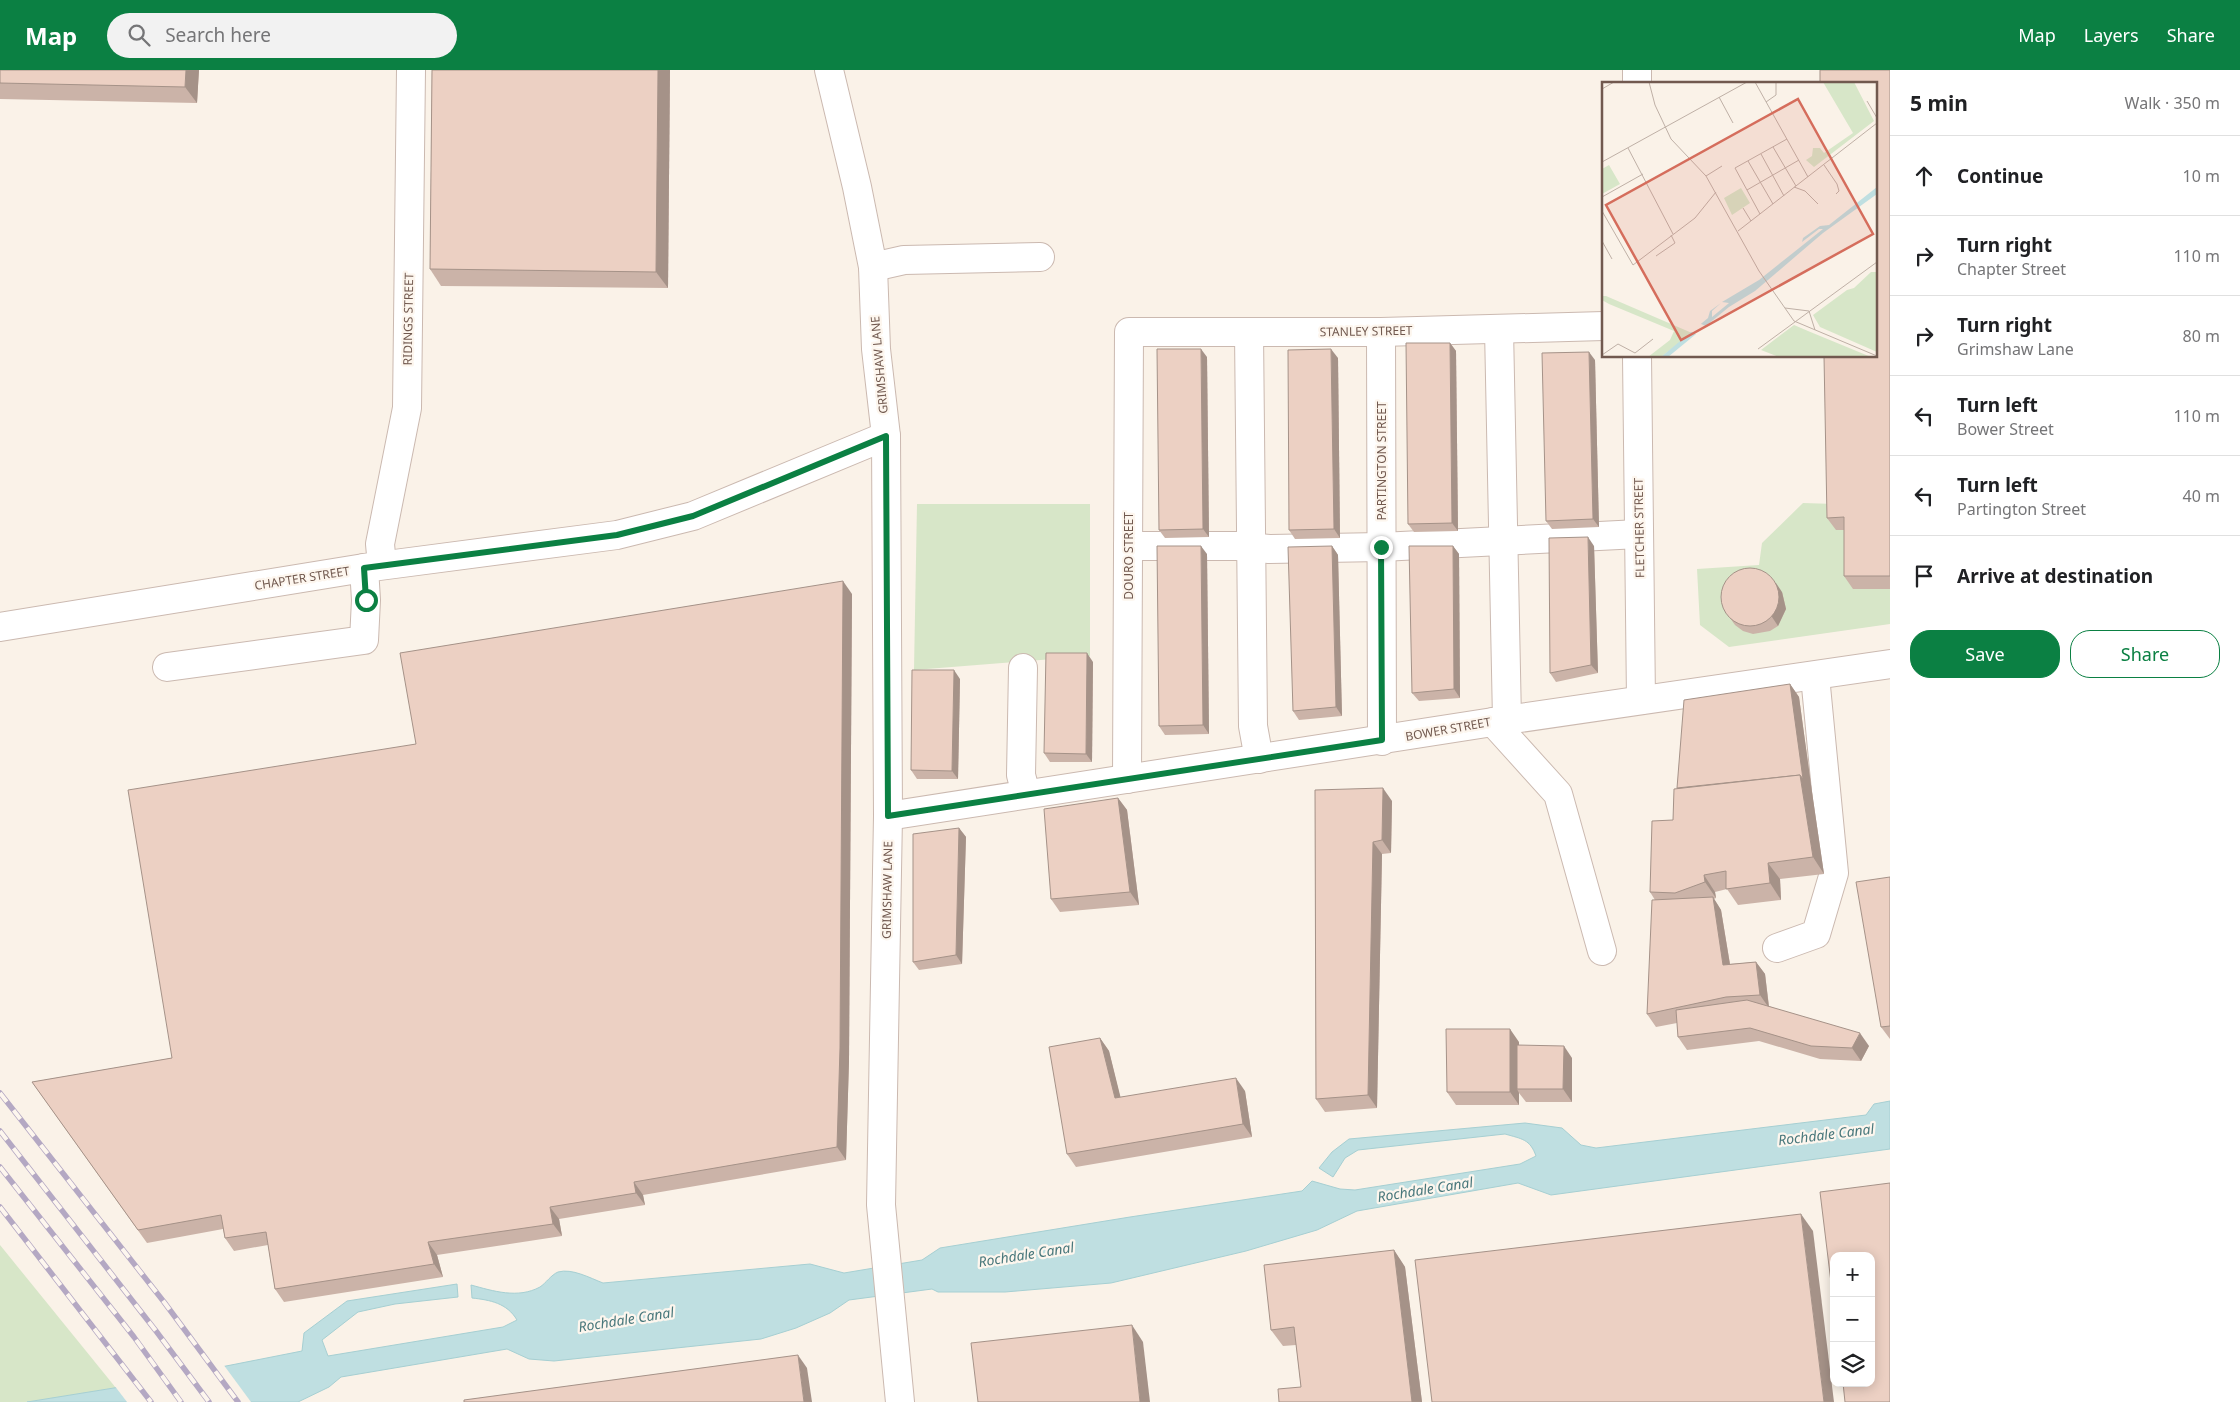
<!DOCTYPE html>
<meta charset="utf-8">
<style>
body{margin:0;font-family:"Noto Sans",sans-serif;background:#f2f2f2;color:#202124}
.controls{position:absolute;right:15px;bottom:15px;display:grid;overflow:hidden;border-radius:10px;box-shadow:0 2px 12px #0003}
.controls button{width:45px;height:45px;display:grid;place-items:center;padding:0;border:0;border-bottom:1px solid #e0e0e0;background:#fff;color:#202124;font:25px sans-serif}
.stop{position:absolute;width:15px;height:15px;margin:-11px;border:4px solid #0b8043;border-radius:50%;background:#fff}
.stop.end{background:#0b8043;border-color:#fff;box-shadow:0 1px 5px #0008}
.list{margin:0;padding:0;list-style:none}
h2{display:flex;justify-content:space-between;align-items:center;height:65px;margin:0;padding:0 20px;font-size:21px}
h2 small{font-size:16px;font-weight:400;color:#757577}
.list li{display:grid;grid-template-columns:32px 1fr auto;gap:15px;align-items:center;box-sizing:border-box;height:80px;padding:0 20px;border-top:1px solid #e0e0e0}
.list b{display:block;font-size:19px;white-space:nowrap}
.list p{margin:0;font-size:16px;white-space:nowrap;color:#757577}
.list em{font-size:16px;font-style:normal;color:#757577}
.actions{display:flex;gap:10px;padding:15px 20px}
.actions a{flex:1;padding:11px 0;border:1px solid #0b8043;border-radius:20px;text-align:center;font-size:18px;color:#0b8043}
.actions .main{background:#0b8043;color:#fff}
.icon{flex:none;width:28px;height:28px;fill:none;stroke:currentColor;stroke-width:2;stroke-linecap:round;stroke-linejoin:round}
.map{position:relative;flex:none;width:1890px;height:1332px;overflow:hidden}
header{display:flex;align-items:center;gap:30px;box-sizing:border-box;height:70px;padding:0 25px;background:#0b8043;color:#fff}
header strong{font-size:24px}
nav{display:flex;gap:28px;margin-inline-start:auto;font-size:18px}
.search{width:350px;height:45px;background:#f2f2f2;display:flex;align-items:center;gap:12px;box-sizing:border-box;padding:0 18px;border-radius:28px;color:#757577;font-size:19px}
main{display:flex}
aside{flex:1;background:#fff}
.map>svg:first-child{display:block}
</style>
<header>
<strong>Map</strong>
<div class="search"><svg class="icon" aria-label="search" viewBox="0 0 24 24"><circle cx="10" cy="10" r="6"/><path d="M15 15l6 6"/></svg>Search here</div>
<nav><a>Map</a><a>Layers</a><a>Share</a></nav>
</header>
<main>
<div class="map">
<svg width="1890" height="1332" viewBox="0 0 1890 1332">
<rect width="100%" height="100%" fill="#faf2e8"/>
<!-- green -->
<g fill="#d7e6c8">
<path d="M1803 433 1835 434 1890 519V554L1729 577 1700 555 1697 499 1759 495 1762 473Z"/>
<path d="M917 434H1090V586L914 600Z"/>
<path d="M0 1175 116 1318 27 1332H0Z"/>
</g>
<!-- water -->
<path fill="#bfdfe1" stroke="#a6cfd2" d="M1890 1031V1079L1551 1125 1518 1113 1357 1141 1317 1160 1246 1181 1111 1213 1005 1222H938L932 1219 849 1230 830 1243 796 1258 761 1269 554 1291 529 1289 507 1279 341 1307 329 1317 298 1332H27L120 1317 302 1281 304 1263 347 1231 457 1214 458 1227 395 1234 358 1242 322 1270 328 1286 503 1257 517 1250C507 1233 490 1230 472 1228L471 1215C493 1221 518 1229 540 1217 546 1213 551 1205 558 1202 572 1198 590 1208 603 1213L810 1194 844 1203 922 1190 940 1178 1130 1147 1302 1121 1312 1111 1340 1119 1355 1120 1520 1094 1536 1086C1530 1069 1522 1069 1505 1064L1358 1080 1345 1088 1333 1107 1319 1098 1332 1082 1349 1069 1525 1053 1562 1058 1581 1075 1596 1078 1866 1045 1874 1034Z"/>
<!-- pier -->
<path fill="#faf2e8" d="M223 1294 251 1332H127L114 1315Z"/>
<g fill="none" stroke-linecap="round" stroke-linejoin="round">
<!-- minor casing -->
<g stroke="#cbb9b0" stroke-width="30">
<g id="minor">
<path d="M829 0 857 117 873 197 876 279 886 366 888 746 881 1135 900 1332"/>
<path d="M1637 0V14"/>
<path d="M873 197 904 190 1040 187"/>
<path d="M1499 259 1507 650"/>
<path d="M1249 262 1253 656 1259 689"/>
<path d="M1381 262 1382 671"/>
<path d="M1637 286 1641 630"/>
<path d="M1128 476H1237L1269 479 1381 477 1639 464"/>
<path d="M382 495 380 474 407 338 411 0"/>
<path d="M0 557 364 498 617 465 693 446 886 366"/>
<path d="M167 597 364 570 366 530 364 498"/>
<path d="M1023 598 1021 705 1026 724"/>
<path d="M1493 652 1558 724 1602 881"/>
<path d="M1127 709 1129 262H1381L1604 256"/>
<path d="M888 746 1493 652 1890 594"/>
<path d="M1777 878 1816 864 1834 803 1815 606"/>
</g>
</g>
<!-- minor -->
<use href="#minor" stroke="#fff" stroke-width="28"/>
<!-- rail casing -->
<g stroke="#b4a8c3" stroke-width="5.5">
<g id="rail">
<path d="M0 1023 164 1232 238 1332"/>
<path d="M0 1061 156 1261 209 1332"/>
<path d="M0 1097 134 1267 181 1332"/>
<path d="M0 1137 151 1332"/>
</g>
</g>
<!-- rail -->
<use href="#rail" stroke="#fdf6ee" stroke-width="4" stroke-dasharray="11" stroke-linecap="butt"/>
</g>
<!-- wall -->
<g fill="#cbb3a8">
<path d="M0 0H199L197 33 0 29Z"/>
<path d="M432 0H670L668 218 441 216 430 199Z"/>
<path d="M1890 0V519H1853L1844 506V460H1836L1827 448Z"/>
<path d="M1450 273 1456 281 1458 461 1414 462 1408 454Z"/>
<path d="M1207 287 1209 467 1165 468 1159 460Z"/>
<path d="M1338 288 1340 468 1295 469 1289 460Z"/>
<path d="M1595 290 1599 457 1552 459 1546 451Z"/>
<path d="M1332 476 1338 485 1342 646 1299 650 1293 641Z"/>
<path d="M1453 476 1459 484 1460 628 1419 631 1412 623Z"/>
<path d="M1594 476 1598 603 1556 612 1550 603Z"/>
<path d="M1207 484 1209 664 1165 665 1159 656Z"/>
<path d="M1782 522 1786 539 1778 556 1770 561 1753 564 1743 561 1735 555 1723 538Z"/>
<path d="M852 524 849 991 846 1090 643 1125 645 1135 559 1149 562 1166 437 1185 443 1207 284 1232 275 1219 268 1175 234 1181 225 1168 223 1159 147 1173 32 1012 172 988 416 674Z"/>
<path d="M1093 592 1092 692H1050L1044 683Z"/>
<path d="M960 609 958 709H917L911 700Z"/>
<path d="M1790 614 1799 627 1812 722 1824 804 1780 809 1781 830 1738 835 1727 819 1715 822 1716 828 1714 829 1721 840 1730 894 1756 892 1765 904 1769 936 1869 976 1861 991 1820 989 1759 971 1687 980 1678 967 1677 953 1656 957 1647 944 1655 830 1650 822 1673 750 1677 718Z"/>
<path d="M1315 720 1392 731 1391 783 1382 784 1377 1038 1325 1042 1316 1029Z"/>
<path d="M1118 728 1127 740 1139 835 1060 842 1051 829Z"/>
<path d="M959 758 966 767 962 894 919 900 913 892Z"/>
<path d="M1890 807V969L1881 957Z"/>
<path d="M1100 968 1109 981 1120 1027 1245 1021 1252 1067 1076 1097 1067 1084Z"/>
<path d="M1519 972V975L1572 988V1032H1526L1519 1023V1035H1456L1447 1022Z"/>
<path d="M1394 1180 1405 1197 1422 1332H1279L1301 1317 1296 1275 1283 1276 1271 1260Z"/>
</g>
<!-- shaded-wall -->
<g fill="#a59288">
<path d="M186 0H199L197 33 185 17Z"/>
<path d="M658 0H670L668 218 656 202Z"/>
<path d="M1450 273 1456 281 1458 461 1452 453Z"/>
<path d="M1201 279 1207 287 1209 467 1203 459Z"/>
<path d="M1331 279 1338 288 1340 468 1334 459Z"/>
<path d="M1589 282 1595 290 1599 457 1593 449Z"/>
<path d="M1588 467 1594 476 1598 603 1591 595Z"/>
<path d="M1201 476 1207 484 1209 664 1203 655Z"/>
<path d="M1332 476 1338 485 1342 646 1336 637Z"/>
<path d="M1453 476 1459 484 1460 628 1454 619Z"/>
<path d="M843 511 852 524 849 991 846 1090 837 1077Z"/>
<path d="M1776 513 1782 522 1786 539 1778 556 1772 547Z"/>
<path d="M1087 583 1093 592 1092 692 1086 684Z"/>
<path d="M954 600 960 609 958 709 952 701Z"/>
<path d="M1790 614 1799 627 1812 722 1824 804 1813 787 1800 705Z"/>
<path d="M1383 718 1392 731 1391 783 1382 770Z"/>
<path d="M1118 728 1127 740 1139 835 1130 822Z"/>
<path d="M959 758 966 767 962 894 956 885Z"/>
<path d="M1373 772 1382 784 1377 1038 1368 1025Z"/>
<path d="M1768 793 1780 809 1781 830 1770 813Z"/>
<path d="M1704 805 1715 822 1716 828 1705 812Z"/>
<path d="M1713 827 1721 840 1732 907 1723 895Z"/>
<path d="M1756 892 1765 904 1769 938 1760 925Z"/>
<path d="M1510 959 1519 972V1019H1517L1519 1023V1035L1510 1022Z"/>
<path d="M1860 963 1869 976 1861 991 1852 978Z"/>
<path d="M1100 968 1109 981 1124 1041 1115 1028Z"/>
<path d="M1564 976 1572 988V1032L1563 1019Z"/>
<path d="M1236 1008 1245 1021 1252 1067 1243 1054Z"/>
<path d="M634 1112 643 1125 645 1135 636 1123Z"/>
<path d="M550 1137 559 1149 562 1166 553 1154Z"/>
<path d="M1801 1144 1813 1161 1834 1332H1824Z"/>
<path d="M428 1172 437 1185 443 1207 434 1194Z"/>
<path d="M1394 1180 1405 1197 1422 1332H1412Z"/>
<path d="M1132 1255 1143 1272 1150 1332H1140Z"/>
<path d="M798 1285 807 1298 812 1332H804Z"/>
</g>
<!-- building -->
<g fill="#ecd0c3" stroke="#a59288">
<path d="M0 0H186L185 17 0 13Z"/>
<path d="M432 0H658L656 202 430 199Z"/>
<path d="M1820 0H1890V506H1844V447L1827 448 1824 286H1876V14H1820Z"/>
<path d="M1406 273H1450L1452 453 1408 454Z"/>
<path d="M1157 279H1201L1203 459 1159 460Z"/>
<path d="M1331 279 1334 459 1289 460 1288 280Z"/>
<path d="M1589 282 1593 449 1546 451 1542 283Z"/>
<path d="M1588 467 1591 595 1550 603 1549 468Z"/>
<path d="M1157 476H1201L1203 655 1159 656Z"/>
<path d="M1332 476 1336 637 1293 641 1288 477Z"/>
<path d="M1409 476H1453L1454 619 1412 623Z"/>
<circle cx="1750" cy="527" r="29"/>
<path d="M843 511 840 978 837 1077 634 1112 636 1123 550 1137 553 1154 428 1172 434 1194 275 1219 266 1162 225 1168 221 1145 138 1160 32 1012 172 988 128 720 416 674 400 583Z"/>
<path d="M1046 583H1087L1086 684 1044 683Z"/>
<path d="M912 600H954L952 701 911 700Z"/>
<path d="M1790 614 1803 709 1800 705 1677 718 1684 630Z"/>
<path d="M1800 705 1813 787 1768 793 1770 813 1726 819V801L1704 805 1705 812 1675 823 1650 822 1652 751 1673 750 1674 719Z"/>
<path d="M1383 718 1382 770 1373 772 1368 1025 1316 1029 1315 720Z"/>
<path d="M1118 728 1130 822 1051 829 1044 739Z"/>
<path d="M959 758 956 885 913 892V764Z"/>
<path d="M1890 807V956L1881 957 1856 812Z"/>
<path d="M1713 827 1723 895 1756 892 1760 925 1726 927 1647 944 1652 830Z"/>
<path d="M1747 930 1860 963 1852 978 1811 976 1750 958 1678 967 1676 940Z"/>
<path d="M1446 959H1510V1022H1447Z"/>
<path d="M1100 968 1115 1028 1236 1008 1243 1054 1067 1084 1049 977Z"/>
<path d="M1517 975 1564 976 1563 1019H1517Z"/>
<path d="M1890 1113V1332H1845L1843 1313H1871V1186H1834V1237L1820 1122Z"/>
<path d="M1801 1144 1824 1332H1432L1415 1190Z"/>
<path d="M1394 1180 1412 1332H1279L1278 1319 1301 1317 1294 1257 1271 1260 1264 1195Z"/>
<path d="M1132 1255 1140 1332H978L971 1273Z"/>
<path d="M798 1285 804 1332H464V1330Z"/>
</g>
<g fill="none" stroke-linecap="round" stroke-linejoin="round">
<!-- route -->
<path stroke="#0b8043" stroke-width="6" d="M366 530 364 498 617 465 693 446 886 366 888 746 1382 670 1381 477"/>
</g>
<g text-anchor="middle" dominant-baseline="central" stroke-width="4.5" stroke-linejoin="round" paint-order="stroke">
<!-- street labels -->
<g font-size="12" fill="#71594f" stroke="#fdf6ee">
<text transform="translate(408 249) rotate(-89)">RIDINGS STREET</text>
<text transform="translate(1366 261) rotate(-1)">STANLEY STREET</text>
<text transform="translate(879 295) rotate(-95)">GRIMSHAW LANE</text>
<text transform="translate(1381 391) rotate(-90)">PARTINGTON STREET</text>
<text transform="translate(1639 458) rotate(-91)">FLETCHER STREET</text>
<text transform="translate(1128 486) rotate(-90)">DOURO STREET</text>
<text transform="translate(302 508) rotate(-9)">CHAPTER STREET</text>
<text transform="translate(1448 659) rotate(-10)">BOWER STREET</text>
<text transform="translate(887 820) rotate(-89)">GRIMSHAW LANE</text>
</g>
<!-- water labels -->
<g font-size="14" font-style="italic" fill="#48777b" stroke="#fdf6ee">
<text transform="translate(1826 1064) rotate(-7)">Rochdale Canal</text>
<text transform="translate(1425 1119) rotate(-9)">Rochdale Canal</text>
<text transform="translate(1026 1184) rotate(-9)">Rochdale Canal</text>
<text transform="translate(626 1249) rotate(-9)">Rochdale Canal</text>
</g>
</g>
<!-- overview -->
<g transform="translate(1602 12)">
<rect width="275" height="275" fill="#faf2e8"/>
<path d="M221 0H252L272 39 212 85 204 78 210 74 211 66H218L222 71 251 51ZM7 83 18 102 0 112V87ZM139 106 148 121 130 133 122 116ZM269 190H275V270L218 245 211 233 245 208 252 206ZM0 214H4L90 251 59 275H46L68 258 72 249 7 222 0 218ZM192 243 206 249 269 275H177L159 268Z" fill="#d7e6c8"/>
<path d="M275 105V112L221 151 153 209 127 225 66 275H59L106 236 108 229 119 221 110 229V235L127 221 120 220 157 198 221 147H217L200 160 201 156 218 144 227 143Z" fill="#bfdfe1"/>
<path d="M97 241 108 246 99 254 87 249Z" fill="#faf2e8"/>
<path fill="none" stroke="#bfb0a6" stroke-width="1" d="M47 0 53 23 69 57 104 94 157 189 192 239 275 274M153 0 206 95M0 7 12 0H24M117 15 131 41M265 19 275 36M164 20 174 13V0M171 65 194 104M26 66 71 152M159 72 182 114M146 79 171 122M0 80 145 0M222 83 235 102 237 109 234 112M104 94 120 84M192 105 203 109 216 122M145 108 197 78M0 115 41 92M141 126 149 139M0 129 31 183 93 136 114 110M158 132 133 86 185 57M136 149 275 41M0 159 10 177M54 174 73 161 69 153M183 226 207 229 213 248M156 267 275 180M0 273 16 262 33 271 51 257"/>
<path fill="#d56d5c" fill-opacity="0.15" stroke="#d56d5c" stroke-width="2.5" d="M196 17 271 152 79 258 4 123Z"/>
<rect width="275" height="275" fill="none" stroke="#71594f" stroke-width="2.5"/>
</g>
</svg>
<div class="controls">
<button>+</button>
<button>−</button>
<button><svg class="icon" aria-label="layers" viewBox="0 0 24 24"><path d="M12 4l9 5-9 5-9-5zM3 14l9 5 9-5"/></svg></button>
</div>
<div class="stop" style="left:366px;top:530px"></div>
<div class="stop end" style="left:1381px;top:477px"></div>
</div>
<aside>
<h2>5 min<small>Walk · 350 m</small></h2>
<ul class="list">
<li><svg class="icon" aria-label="ahead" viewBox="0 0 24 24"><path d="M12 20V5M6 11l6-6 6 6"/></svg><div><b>Continue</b></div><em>10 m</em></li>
<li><svg class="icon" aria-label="right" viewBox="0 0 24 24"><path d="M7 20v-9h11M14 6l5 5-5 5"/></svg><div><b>Turn right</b><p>Chapter Street</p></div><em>110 m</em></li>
<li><svg class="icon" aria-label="right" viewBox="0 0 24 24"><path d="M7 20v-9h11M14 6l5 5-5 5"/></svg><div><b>Turn right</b><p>Grimshaw Lane</p></div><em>80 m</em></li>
<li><svg class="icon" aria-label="left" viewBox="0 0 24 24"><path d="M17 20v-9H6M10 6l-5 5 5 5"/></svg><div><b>Turn left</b><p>Bower Street</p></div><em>110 m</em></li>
<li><svg class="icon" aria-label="left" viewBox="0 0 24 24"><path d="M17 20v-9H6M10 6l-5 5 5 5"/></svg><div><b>Turn left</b><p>Partington Street</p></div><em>40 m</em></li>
<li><svg class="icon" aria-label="arrive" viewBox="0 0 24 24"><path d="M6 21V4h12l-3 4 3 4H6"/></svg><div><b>Arrive at destination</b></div></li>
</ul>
<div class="actions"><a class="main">Save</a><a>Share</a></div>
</aside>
</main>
